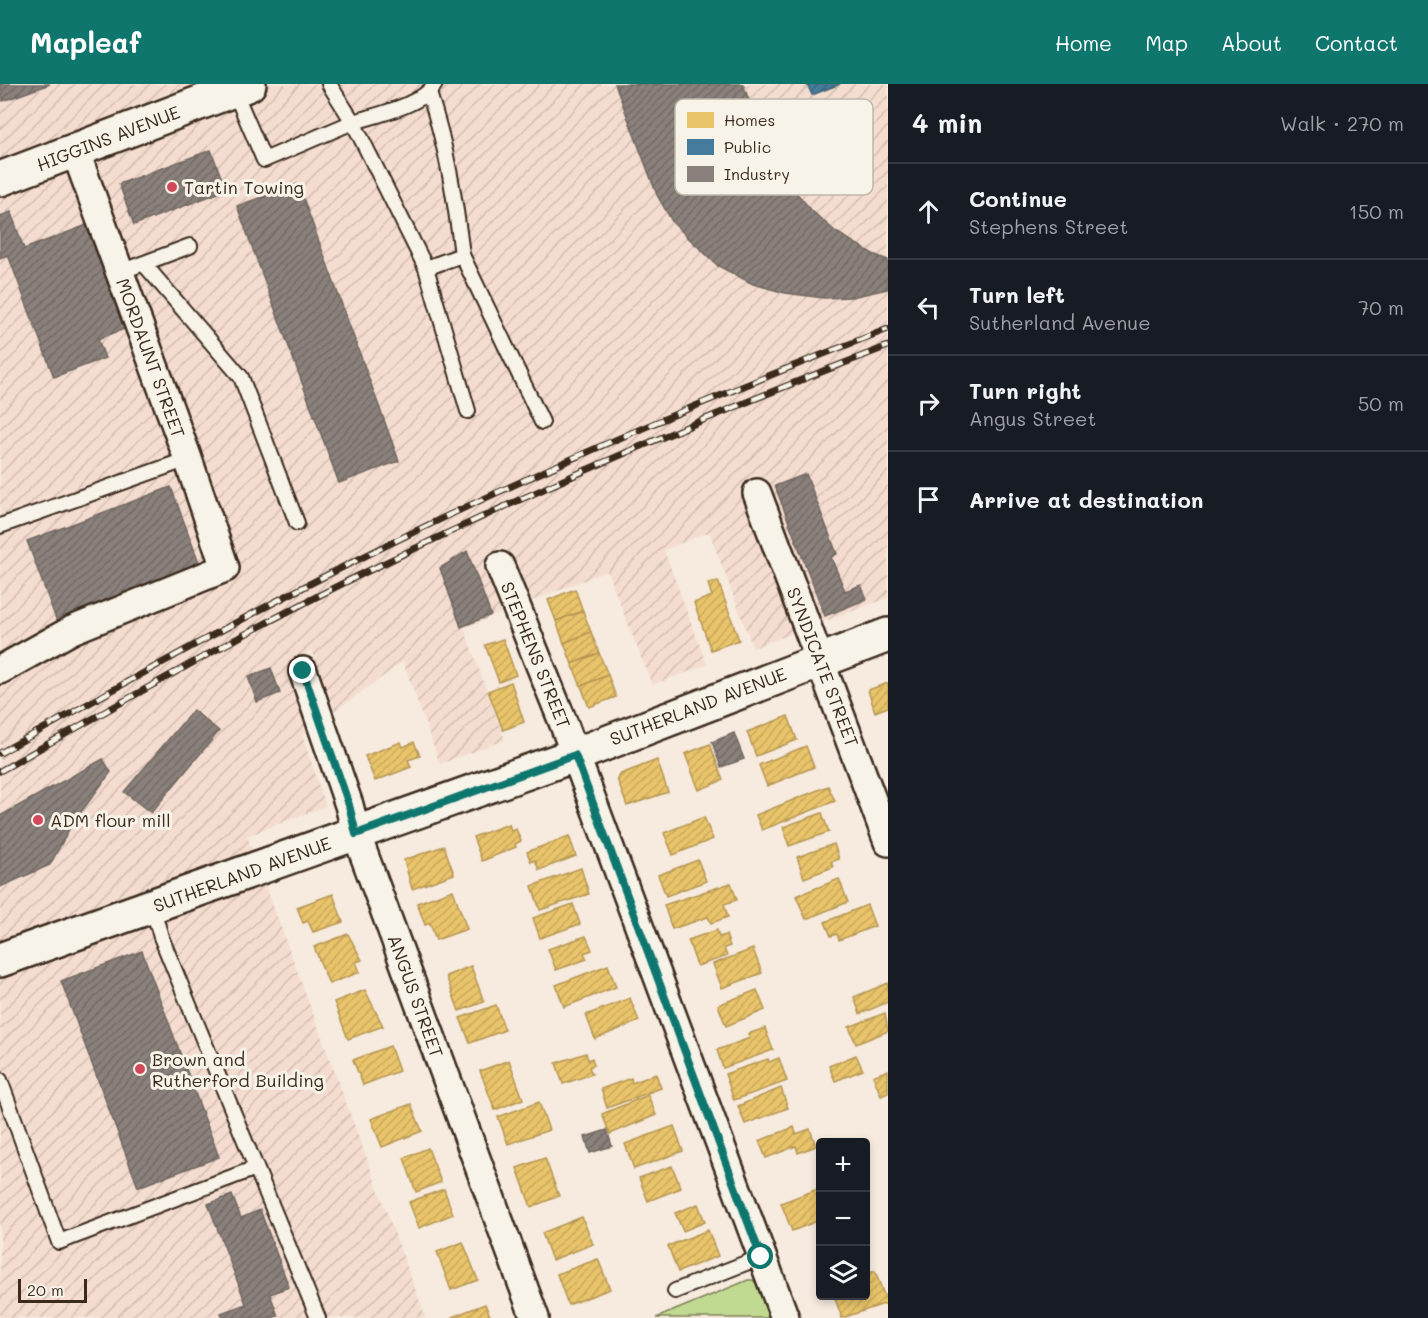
<!DOCTYPE html>
<meta charset="utf-8">
<style>
body{margin:0;font-family:Mali,sans-serif;background:#242831;color:#f1f3f6}
.controls{position:absolute;right:18px;bottom:18px;display:grid;overflow:hidden;border-radius:6px;box-shadow:0 3px 9px #0003}
.controls button{width:54px;height:54px;display:grid;place-items:center;padding:0;border:0;border-bottom:2px solid #363941;background:#171b24;color:#f1f3f6;font:30px sans-serif}
.scale{position:absolute;left:18px;bottom:15px;width:69px;box-sizing:border-box;padding-left:6px;border:3px solid #3b2a1e;border-top:0;font-size:16px;line-height:21px;white-space:nowrap;color:#3b2a1e;-webkit-text-stroke:4px #f7f3e8;paint-order:stroke}
.stop{position:absolute;width:18px;height:18px;margin:-14px;border:4px solid #0f766e;border-radius:50%;background:#fff}
.stop.end{background:#0f766e;border-color:#fff;box-shadow:0 2px 6px #0008}
.list{margin:0;padding:0;list-style:none}
h2{display:flex;justify-content:space-between;align-items:center;height:78px;margin:0;padding:0 24px;font-size:26px}
h2 small{font-size:20px;font-weight:400;color:#9ea1a6}
.list li{display:grid;grid-template-columns:39px 1fr auto;gap:18px;align-items:center;box-sizing:border-box;height:96px;padding:0 24px;border-top:2px solid #363941}
.list b{display:block;font-size:22px;white-space:nowrap}
.list p{margin:0;font-size:20px;white-space:nowrap;color:#9ea1a6}
.list em{font-size:20px;font-style:normal;color:#9ea1a6}
.icon{flex:none;width:33px;height:33px;fill:none;stroke:currentColor;stroke-width:2;stroke-linecap:round;stroke-linejoin:round}
.map{position:relative;flex:none;width:888px;height:1234px;overflow:hidden}
header{display:flex;align-items:center;gap:36px;box-sizing:border-box;height:84px;padding:0 30px;background:#0f766e;color:#fff}
header strong{font-size:28px}
nav{display:flex;gap:33px;margin-inline-start:auto;font-size:21px}
main{display:flex}
aside{flex:1;background:#171b24}
.map>svg:first-child{display:block}
</style>
<header>
<strong>Mapleaf</strong>
<nav><a>Home</a><a>Map</a><a>About</a><a>Contact</a></nav>
</header>
<main>
<div class="map">
<svg width="888" height="1234" viewBox="0 0 888 1234">
<defs>
<pattern id="industrial-furrows" width="10" height="10" patternUnits="userSpaceOnUse" patternTransform="scale(1.5)"><rect width="10" height="10" fill="#f4ddd0"/><path d="M-1 1l2-2M0 10L10 0M9 11l2-2" fill="none" stroke="#d2beb2"/></pattern>
<pattern id="homes-hatch" width="6" height="6" patternUnits="userSpaceOnUse" patternTransform="scale(1.5)"><rect width="6" height="6" fill="#e9c46a"/><path d="M-1 1l2-2M0 6l6-6M5 7l2-2" fill="none" stroke="#c9a95b"/></pattern>
<pattern id="public-hatch" width="6" height="6" patternUnits="userSpaceOnUse" patternTransform="scale(1.5)"><rect width="6" height="6" fill="#457b9d"/><path d="M-1 1l2-2M0 6l6-6M5 7l2-2" fill="none" stroke="#3b657f"/></pattern>
<pattern id="industry-hatch" width="6" height="6" patternUnits="userSpaceOnUse" patternTransform="scale(1.5)"><rect width="6" height="6" fill="#8a817c"/><path d="M-1 1l2-2M0 6l6-6M5 7l2-2" fill="none" stroke="#726a65"/></pattern>
</defs>
<rect width="100%" height="100%" fill="#f7ebdf"/>
<filter id="ink" filterUnits="userSpaceOnUse"><feTurbulence type="fractalNoise" baseFrequency=".0167" numOctaves="2"/><feDisplacementMap in="SourceGraphic" scale="12" xChannelSelector="R" yChannelSelector="G"/><feConvolveMatrix kernelMatrix="1 2 1 2 8 2 1 2 1" color-interpolation-filters="sRGB"/></filter>
<g filter="url(#ink)">
<!-- industrial -->
<path fill="url(#industrial-furrows)" d="M0 0H888V514L753 564 709 448 664 466 707 581 652 601 607 487 464 544 505 656 440 680 403 578 335 627 312 566 290 580 313 643 302 651 326 722 247 752 426 1234H0Z"/>
<!-- park -->
<path fill="#c0da91" stroke="#7e8258" stroke-width="1.5" d="M748 1196H753L757 1200 770 1234H656Z"/>
<!-- homes -->
<g fill="url(#homes-hatch)" stroke="#b59653" stroke-width="1.5">
<path d="M718 497 739 556 711 566 694 519 712 512 708 500Z"/>
<path d="M575 505 583 527 556 537 548 516Z"/>
<path d="M583 527 591 548 564 559 556 537Z"/>
<path d="M591 548 599 569 572 580 564 559Z"/>
<path d="M503 555 516 591 499 598 485 561Z"/>
<path d="M599 569 608 591 581 602 572 580Z"/>
<path d="M608 591 616 613 589 623 581 602Z"/>
<path d="M511 598 524 638 503 646 488 607Z"/>
<path d="M888 599V623L875 628 868 606Z"/>
<path d="M788 632 797 656 756 672 747 648Z"/>
<path d="M401 658 403 663 414 658 420 672 408 676 411 683 375 697 365 672Z"/>
<path d="M710 660 723 696 699 706 685 670Z"/>
<path d="M806 662 814 683 767 702 759 681Z"/>
<path d="M657 676 668 708 627 722 617 695 621 690Z"/>
<path d="M828 702 835 717 762 746 756 731Z"/>
<path d="M822 729 829 748 789 762 783 743Z"/>
<path d="M704 733 713 755 673 771 664 749Z"/>
<path d="M509 740 511 747 516 745 521 757 515 760 516 763 482 777 473 753Z"/>
<path d="M569 752 576 772 539 786 535 776 531 778 527 768Z"/>
<path d="M834 760 839 775 831 778 833 783 804 794 797 773Z"/>
<path d="M444 762 454 790 412 805 404 776Z"/>
<path d="M698 776 706 797 666 812 658 791Z"/>
<path d="M581 784 589 810 540 826 532 802Z"/>
<path d="M839 795 848 818 806 835 796 812Z"/>
<path d="M731 799 737 816 724 820 728 833 711 839 708 833 672 845 664 821Z"/>
<path d="M453 806 467 845 436 856 430 839 425 841 417 819Z"/>
<path d="M333 810 343 838 313 848 308 837 303 839 297 823Z"/>
<path d="M573 820 580 840 540 854 533 834Z"/>
<path d="M867 821 875 842 839 856 837 850 831 852 825 838Z"/>
<path d="M717 846 719 853 726 851 730 862 724 864 727 872 697 882 688 856Z"/>
<path d="M348 850 362 876 356 878 360 888 329 900 314 863Z"/>
<path d="M586 852 592 866 584 869 587 875 556 886 548 865Z"/>
<path d="M753 865 762 889 722 904 713 880Z"/>
<path d="M608 881 616 903 564 923 556 901Z"/>
<path d="M471 882 484 918 459 927 446 892Z"/>
<path d="M888 899V918L860 930 854 913Z"/>
<path d="M365 906 383 942 348 955 334 918Z"/>
<path d="M757 906 765 926 726 942 718 921Z"/>
<path d="M630 914 639 937 595 955 586 931Z"/>
<path d="M496 921 505 946 470 959 460 934Z"/>
<path d="M885 929 888 947 856 960 849 943Z"/>
<path d="M765 944 773 966 723 984 717 966 750 954 748 950Z"/>
<path d="M390 962 399 987 363 1001 353 976Z"/>
<path d="M586 969 588 976 592 974 594 981 589 983 592 990 563 1000 556 979Z"/>
<path d="M856 971 863 986 835 997 829 982Z"/>
<path d="M779 974 787 997 734 1016 725 990 768 975 769 978Z"/>
<path d="M509 976 523 1015 495 1026 480 987Z"/>
<path d="M888 986V1009L881 1012 873 992Z"/>
<path d="M656 990 661 1004 607 1024 601 1005 631 994 632 999Z"/>
<path d="M781 1004 788 1024 745 1040 738 1022Z"/>
<path d="M648 1011 656 1031 610 1050 602 1030Z"/>
<path d="M539 1018 549 1046 508 1060 498 1033Z"/>
<path d="M411 1020 422 1047 382 1063 371 1035Z"/>
<path d="M674 1042 683 1067 634 1085 625 1060Z"/>
<path d="M794 1043 796 1050 810 1045 816 1062 798 1069 796 1062 766 1074 759 1057Z"/>
<path d="M428 1064 441 1098 416 1108 404 1074Z"/>
<path d="M545 1074 559 1112 531 1123 517 1084Z"/>
<path d="M672 1082 681 1104 648 1117 639 1094Z"/>
<path d="M820 1104V1136L792 1147 781 1119Z"/>
<path d="M444 1105 453 1130 419 1144 409 1118Z"/>
<path d="M698 1120 705 1138 683 1147 675 1129Z"/>
<path d="M582 1133 593 1160 552 1176 542 1149Z"/>
<path d="M708 1146 718 1172 678 1188 668 1162Z"/>
<path d="M463 1158 478 1196 451 1206 437 1168Z"/>
<path d="M598 1175 610 1205 568 1221 557 1190Z"/>
<path d="M875 1187 887 1219 842 1234 834 1212H866V1190Z"/>
<path d="M485 1220 491 1234H452V1233Z"/>
</g>
<!-- public -->
<path fill="url(#public-hatch)" stroke="#426377" stroke-width="1.5" d="M807 0H840L812 11Z"/>
<!-- industry -->
<g fill="url(#industry-hatch)" stroke="#726760" stroke-width="1.5">
<path d="M0 0H50L3 17Z"/>
<path d="M615 0H743L766 63 789 100 812 127 836 148 873 170 888 176V205L852 213 824 214 785 209 753 200 718 182 673 139 657 111Z"/>
<path d="M211 66 226 106 134 141 119 100Z"/>
<path d="M298 100 399 377 339 399 237 122Z"/>
<path d="M11 128 24 165 87 141 127 244 98 255 105 274 54 293 8 171 0 174V132Z"/>
<path d="M806 390 837 470 831 473 845 507 861 501 867 515 825 532 775 402Z"/>
<path d="M171 403 200 481 56 535 27 457Z"/>
<path d="M467 467 491 531 461 543 440 484Z"/>
<path d="M271 584 280 609 257 618 248 593Z"/>
<path d="M193 626 219 647 151 729 124 708Z"/>
<path d="M734 649 744 675 721 683 712 658Z"/>
<path d="M103 675 111 688 72 740 50 781 0 803V732Z"/>
<path d="M142 867 219 1073 138 1103 61 897Z"/>
<path d="M607 1046 612 1062 590 1069 585 1053Z"/>
<path d="M232 1111 241 1134 260 1126 289 1203 270 1210 278 1232 272 1234H223L221 1229 246 1220 208 1120Z"/>
</g>
<g fill="none" stroke-linecap="round" stroke-linejoin="round">
<!-- lane casing -->
<g stroke="#3b2a1e" stroke-width="18">
<g id="lane">
<path d="M435 0C422 21 377 31 353 38L426 184 468 327"/>
<path d="M234 6 264 76 353 38 329 0"/>
<path d="M429 9C447 63 455 115 462 171"/>
<path d="M144 180 241 293 297 439"/>
<path d="M426 184 462 171 542 338"/>
<path d="M120 188 190 162"/>
<path d="M0 442 188 375"/>
<path d="M152 822 161 853 318 1234"/>
<path d="M0 996 59 1158 256 1084"/>
<path d="M675 1207 761 1173"/>
</g>
</g>
<!-- street casing -->
<g stroke="#3b2a1e" stroke-width="32">
<g id="street">
<path d="M757 409 888 758"/>
<path d="M500 482 563 638 785 1234"/>
<path d="M0 586 72 546 225 484 188 375 75 66"/>
<path d="M303 587 349 721 356 749 535 1234"/>
</g>
</g>
<!-- secondary casing -->
<g stroke="#3b2a1e" stroke-width="38">
<g id="secondary">
<path d="M0 95 249 0"/>
<path d="M0 876 575 671 888 551"/>
</g>
</g>
<!-- lane -->
<use href="#lane" stroke="#f7f3e8" stroke-width="14"/>
<!-- street -->
<use href="#street" stroke="#f7f3e8" stroke-width="27"/>
<!-- secondary -->
<use href="#secondary" stroke="#f7f3e8" stroke-width="33"/>
<!-- rail casing -->
<g stroke="#3b2a1e" stroke-width="7">
<g id="rail">
<path d="M0 669C118 603 236 536 357 476 530 389 708 314 888 245"/>
<path d="M0 687C121 619 241 549 366 488 536 405 711 330 888 262"/>
</g>
</g>
<!-- rail -->
<use href="#rail" stroke="#f7f3e8" stroke-width="4.5" stroke-dasharray="14" stroke-linecap="butt"/>
</g>
</g>
<g fill="none" stroke-linecap="round" stroke-linejoin="round" filter="url(#ink)">
<!-- route -->
<path stroke="#0f766e" stroke-width="8" d="M303 587 349 721 356 750 575 671 761 1173"/>
</g>
<!-- markers -->
<g fill="#d1495b" stroke="#f7f3e8" stroke-width="2">
<circle cx="172" cy="103" r="6"/>
<circle cx="38" cy="736" r="6"/>
<circle cx="140" cy="985" r="6"/>
</g>
<g text-anchor="middle" dominant-baseline="central" stroke-width="6" stroke-linejoin="round" paint-order="stroke">
<!-- street labels -->
<g font-size="18" fill="#3b2a1e" stroke="#f7f3e8">
<text transform="translate(108 54) rotate(-21)">HIGGINS AVENUE</text>
<text transform="translate(151 274) rotate(70)">MORDAUNT STREET</text>
<text transform="translate(536 571) rotate(68)">STEPHENS STREET</text>
<text transform="translate(823 583) rotate(69)">SYNDICATE STREET</text>
<text transform="translate(698 622) rotate(-21)">SUTHERLAND AVENUE</text>
<text transform="translate(242 790) rotate(-20)">SUTHERLAND AVENUE</text>
<text transform="translate(416 912) rotate(70)">ANGUS STREET</text>
</g>
<!-- poi labels -->
<g font-size="18" fill="#3b2a1e" stroke="#f7f3e8" text-anchor="start">
<text x="184" y="103">Tartin Towing</text>
<text x="50" y="736">ADM flour mill</text>
<text x="152" y="975">Brown and<tspan x="152" dy="21">Rutherford Building</tspan></text>
</g>
</g>
<!-- legend -->
<rect x="675" y="15" width="198" height="96" rx="9" fill="#f7f3e8" stroke="#bfb7ab" stroke-width="1.5"/>
<rect x="687" y="28" width="27" height="16" fill="#e9c46a"/>
<rect x="687" y="55" width="27" height="16" fill="#457b9d"/>
<rect x="687" y="82" width="27" height="16" fill="#8a817c"/>
<g font-size="16" fill="#3b2a1e">
<text x="724" y="42">Homes</text>
<text x="724" y="69">Public</text>
<text x="724" y="96">Industry</text>
</g>
</svg>
<div class="controls">
<button>+</button>
<button>−</button>
<button><svg class="icon" aria-label="layers" viewBox="0 0 24 24"><path d="M12 4l9 5-9 5-9-5zM3 14l9 5 9-5"/></svg></button>
</div>
<div class="scale">20 m</div>
<div class="stop" style="left:761px;top:1173px"></div>
<div class="stop end" style="left:303px;top:587px"></div>
</div>
<aside>
<h2>4 min<small>Walk · 270 m</small></h2>
<ul class="list">
<li><svg class="icon" aria-label="ahead" viewBox="0 0 24 24"><path d="M12 20V5M6 11l6-6 6 6"/></svg><div><b>Continue</b><p>Stephens Street</p></div><em>150 m</em></li>
<li><svg class="icon" aria-label="left" viewBox="0 0 24 24"><path d="M17 20v-9H6M10 6l-5 5 5 5"/></svg><div><b>Turn left</b><p>Sutherland Avenue</p></div><em>70 m</em></li>
<li><svg class="icon" aria-label="right" viewBox="0 0 24 24"><path d="M7 20v-9h11M14 6l5 5-5 5"/></svg><div><b>Turn right</b><p>Angus Street</p></div><em>50 m</em></li>
<li><svg class="icon" aria-label="arrive" viewBox="0 0 24 24"><path d="M6 21V4h12l-3 4 3 4H6"/></svg><div><b>Arrive at destination</b></div></li>
</ul>
</aside>
</main>
